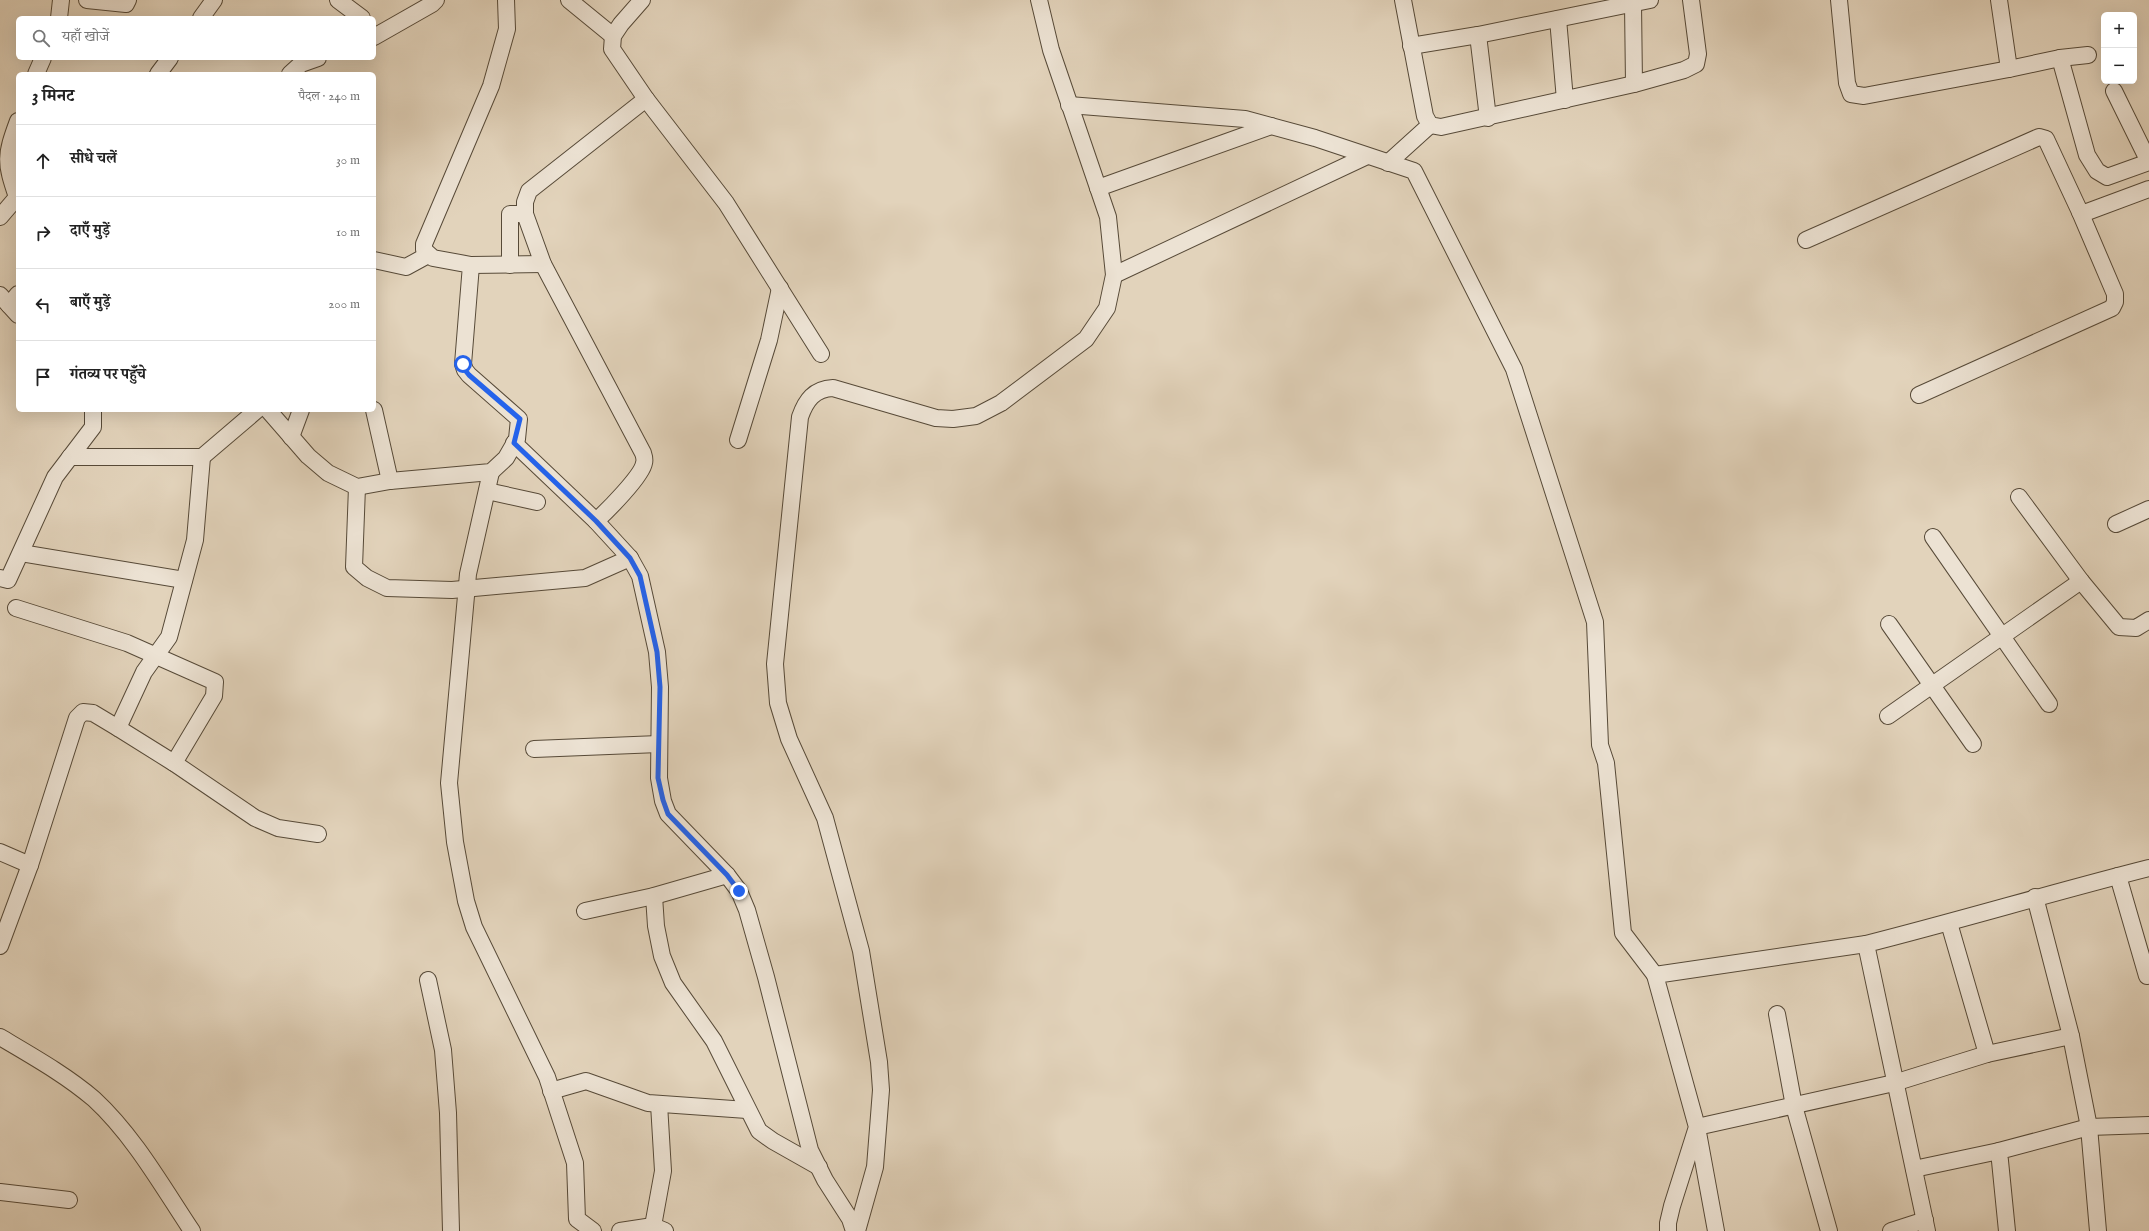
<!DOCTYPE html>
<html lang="hi">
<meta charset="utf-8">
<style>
body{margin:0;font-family:"IM FELL English","Noto Serif Devanagari",serif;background:#f2f2f2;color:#222}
.controls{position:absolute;right:12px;top:12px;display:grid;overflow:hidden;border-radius:6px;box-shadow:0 4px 16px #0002}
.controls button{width:36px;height:36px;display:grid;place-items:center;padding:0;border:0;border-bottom:1px solid #e0e0e0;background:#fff;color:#222;font:20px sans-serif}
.stop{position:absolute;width:12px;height:12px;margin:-9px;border:3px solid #2563eb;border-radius:50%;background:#fff}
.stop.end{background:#2563eb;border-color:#fff;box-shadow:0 1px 4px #0008}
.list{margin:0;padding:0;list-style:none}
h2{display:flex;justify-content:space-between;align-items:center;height:52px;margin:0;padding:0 16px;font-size:17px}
h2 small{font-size:13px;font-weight:400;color:#767676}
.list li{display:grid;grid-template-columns:26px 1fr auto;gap:12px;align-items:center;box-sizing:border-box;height:72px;padding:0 16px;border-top:1px solid #e0e0e0}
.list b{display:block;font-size:15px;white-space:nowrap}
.list em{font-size:13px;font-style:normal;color:#767676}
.icon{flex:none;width:22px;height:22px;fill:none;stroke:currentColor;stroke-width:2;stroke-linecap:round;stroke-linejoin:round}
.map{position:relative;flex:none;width:2149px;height:1231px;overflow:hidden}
.search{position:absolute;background:#fff;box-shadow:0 4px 16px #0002;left:16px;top:16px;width:360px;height:44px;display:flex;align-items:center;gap:10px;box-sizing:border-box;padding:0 14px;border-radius:6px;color:#767676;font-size:15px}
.panel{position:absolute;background:#fff;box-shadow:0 4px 16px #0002;left:16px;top:72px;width:360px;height:340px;border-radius:6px}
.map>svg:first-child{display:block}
</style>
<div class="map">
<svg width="2149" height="1231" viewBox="0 0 2149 1231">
<rect width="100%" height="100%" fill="#e2d3bb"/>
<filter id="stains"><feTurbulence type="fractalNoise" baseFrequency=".005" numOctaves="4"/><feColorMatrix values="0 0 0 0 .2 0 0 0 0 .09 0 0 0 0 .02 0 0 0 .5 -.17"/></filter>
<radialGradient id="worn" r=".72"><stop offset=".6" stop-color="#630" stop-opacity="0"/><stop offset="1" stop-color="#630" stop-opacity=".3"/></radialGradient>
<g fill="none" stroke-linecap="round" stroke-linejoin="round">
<!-- street casing -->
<g stroke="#574a38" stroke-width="18">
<g id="street">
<path d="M87 0 126 4 128 0"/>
<path d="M338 0 362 18"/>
<path d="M569 0 613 36"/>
<path d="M642 0 621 24 613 36 612 49 646 99 726 203 821 354"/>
<path d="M1403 0 1425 116 1430 125 1441 127 1634 84 1684 70 1696 64 1698 54 1691 0"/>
<path d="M1839 0 1847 83 1851 94 1864 96 2009 69"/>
<path d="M1999 0 2009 69 2060 58 2088 55"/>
<path d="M1633 4 1634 84"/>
<path d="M59 18 61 0"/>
<path d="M201 18 214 0"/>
<path d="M1558 19 1565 100"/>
<path d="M1478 35 1488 118"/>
<path d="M374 37 432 4 436 0"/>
<path d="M1411 46 1478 35 1650 0"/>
<path d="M2060 58 2087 155 2097 171 2107 177 2149 162"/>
<path d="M36 74 43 58"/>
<path d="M158 74 170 58"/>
<path d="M290 74 301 64 318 58"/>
<path d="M2114 91 2149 162"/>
<path d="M1069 105 1245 119 1315 138 1414 171 1514 369 1595 622 1600 745 1606 763 1623 933 1655 975"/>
<path d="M1388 163 1430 125"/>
<path d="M1098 188 1271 126"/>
<path d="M17 197C5 162 5 156 18 121"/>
<path d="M0 217 18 196"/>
<path d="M1806 240 2039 137 2046 139 2080 212H2087L2149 189"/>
<path d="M374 260 406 267 428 255"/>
<path d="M471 265 543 264"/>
<path d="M510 265V214H525"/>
<path d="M1114 275 1367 156"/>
<path d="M0 295 18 315"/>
<path d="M9 305 18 294"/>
<path d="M1919 395 2112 308 2115 302V294L2080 212"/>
<path d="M268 410 308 456 328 473 357 487 390 481 491 472 506 458 517 439 519 419 469 375 465 370 463 364 471 265 433 258 424 250V244L491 86 507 29 506 0"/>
<path d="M374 410 390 481"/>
<path d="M291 437 301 410"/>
<path d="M738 440 769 340 780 288"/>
<path d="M514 443 596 521 630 558 640 576 657 652 660 687 659 778 663 801 668 814 727 875 739 891 747 910 766 977 810 1150 825 1180 850 1219 854 1231"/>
<path d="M70 457H202L257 410"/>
<path d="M491 472 468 574 449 783 455 842 466 901 474 927 547 1077 575 1163 577 1219 593 1231"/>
<path d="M357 487 354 567 367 578 387 588 452 590 585 578 630 558"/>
<path d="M487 491 537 502"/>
<path d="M2019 497 2081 581 2119 627 2136 628 2149 620"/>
<path d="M596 521C607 511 642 476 644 463 645 460 644 456 643 453L543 264 525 214V202L529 191 646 99"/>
<path d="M2116 524 2149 509"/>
<path d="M1933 537 2049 704"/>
<path d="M21 553 184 580"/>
<path d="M0 578 8 580 55 477 93 427V410"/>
<path d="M16 608 127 643 215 682 214 696 174 763"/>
<path d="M1889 624 1973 744"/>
<path d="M1888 716 2081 581"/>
<path d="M118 728 144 672 169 637 195 540 202 457"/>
<path d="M534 749 659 744"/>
<path d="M0 852 30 865"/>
<path d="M2118 876 2147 976"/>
<path d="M654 896 656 926 662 956 673 983 714 1041 759 1131 773 1141 819 1167"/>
<path d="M2035 897 2071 1036 2089 1127 2098 1231"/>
<path d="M585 911 654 896 727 875"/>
<path d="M1949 923 1987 1054"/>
<path d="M0 946 30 865 77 718 83 712 93 713 118 728 174 763 255 818 278 828 318 834"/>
<path d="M428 980 443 1050 448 1113 451 1231"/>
<path d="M1777 1014 1794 1106 1829 1231"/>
<path d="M0 1037C32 1056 66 1075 94 1099 134 1136 162 1186 192 1231"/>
<path d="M551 1091 586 1081 648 1103 747 1110"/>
<path d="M1914 1169 1999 1151"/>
<path d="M0 1192 69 1200"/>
<path d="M653 1226 663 1171 659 1104"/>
<path d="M620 1231 653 1226 665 1231"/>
<path d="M857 1231 875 1167 881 1090 879 1062 861 951 825 818 789 739 778 703 775 664 800 417C806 400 814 389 833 388L936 418 953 419 976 416 1001 403 1086 339 1107 308 1114 275 1108 217 1051 50 1039 0"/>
<path d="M1668 1231V1223L1672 1206 1697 1127 1655 975 1866 944"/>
<path d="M1716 1231 1697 1127 1894 1083 1987 1054 2071 1036"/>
<path d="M1891 1231 1925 1220"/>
<path d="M1927 1231 1866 944C1961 920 2054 892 2149 868"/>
<path d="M2007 1231 1999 1151 2089 1127 2149 1125"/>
</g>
</g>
<!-- street -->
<use href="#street" stroke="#ece2d3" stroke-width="16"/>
</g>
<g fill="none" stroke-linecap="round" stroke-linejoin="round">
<!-- route -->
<path stroke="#2563eb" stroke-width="5" d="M463 364 465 370 469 375 520 419 514 443 596 521 630 558 640 576 657 652 660 687 658 778 663 800 668 814 727 875 739 891"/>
</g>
<rect width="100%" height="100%" filter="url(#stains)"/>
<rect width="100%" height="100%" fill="url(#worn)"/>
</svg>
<div class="controls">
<button>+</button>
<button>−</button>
</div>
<div class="stop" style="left:463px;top:364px"></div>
<div class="stop end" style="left:739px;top:891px"></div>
<div class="search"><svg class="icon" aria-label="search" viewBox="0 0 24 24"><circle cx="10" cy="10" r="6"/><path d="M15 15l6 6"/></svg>यहाँ खोजें</div>
<section class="panel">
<h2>3 मिनट<small>पैदल · 240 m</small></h2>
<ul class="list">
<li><svg class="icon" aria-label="ahead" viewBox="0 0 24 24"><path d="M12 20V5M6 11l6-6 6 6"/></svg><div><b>सीधे चलें</b></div><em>30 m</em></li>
<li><svg class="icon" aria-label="right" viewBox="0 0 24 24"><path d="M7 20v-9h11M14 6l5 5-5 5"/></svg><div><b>दाएँ मुड़ें</b></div><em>10 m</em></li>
<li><svg class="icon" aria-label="left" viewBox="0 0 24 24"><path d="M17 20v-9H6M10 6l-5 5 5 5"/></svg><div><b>बाएँ मुड़ें</b></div><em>200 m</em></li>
<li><svg class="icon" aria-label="arrive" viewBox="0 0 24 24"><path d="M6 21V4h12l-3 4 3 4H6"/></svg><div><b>गंतव्य पर पहुँचे</b></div></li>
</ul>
</section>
</div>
